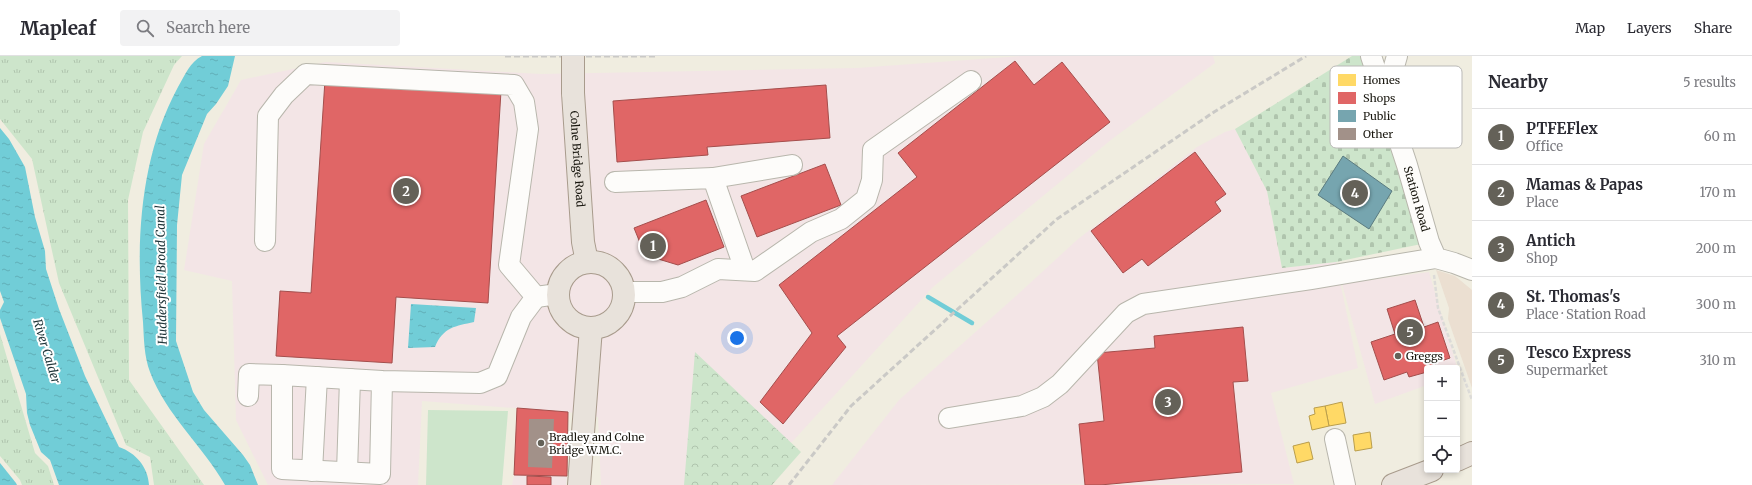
<!DOCTYPE html>
<meta charset="utf-8">
<style>
body{margin:0;font-family:Merriweather,serif;background:#f2f2f3;color:#2b2b33}
.controls{position:absolute;right:12px;bottom:12px;display:grid;overflow:hidden;border-radius:4px;box-shadow:0 2px 6px #0003}
.controls button{width:36px;height:36px;display:grid;place-items:center;padding:0;border:0;border-bottom:1px solid #e1e1e2;background:#fff;color:#2b2b33;font:20px sans-serif}
.you{position:absolute;left:737px;top:282px;width:14px;height:14px;margin:-10px;border:3px solid #fff;border-radius:50%;background:#1a73e8;box-shadow:0 0 0 6px #1a73e833}
.badge{display:grid;place-items:center;width:26px;height:26px;border-radius:50%;background:#646158;color:#fff;font-size:13px;font-weight:700}
.pin{position:absolute;translate:-50% -50%;border:2px solid #fff;box-shadow:0 1px 4px #0006}
.list{margin:0;padding:0;list-style:none}
h2{display:flex;justify-content:space-between;align-items:center;height:52px;margin:0;padding:0 16px;font-size:17px}
h2 small{font-size:13px;font-weight:400;color:#7c7c81}
.list li{display:grid;grid-template-columns:26px 1fr auto;gap:12px;align-items:center;box-sizing:border-box;height:56px;padding:0 16px;border-top:1px solid #e1e1e2}
.list b{display:block;font-size:15px;white-space:nowrap}
.list p{margin:0;font-size:13px;white-space:nowrap;color:#7c7c81}
.list em{font-size:13px;font-style:normal;color:#7c7c81}
.icon{flex:none;width:22px;height:22px;fill:none;stroke:currentColor;stroke-width:2;stroke-linecap:round;stroke-linejoin:round}
.map{position:relative;flex:none;width:1472px;height:429px;overflow:hidden}
header{display:flex;align-items:center;gap:24px;box-sizing:border-box;height:56px;padding:0 20px;background:#fff;border-bottom:1px solid #e1e1e2}
header strong{font-size:19px}
nav{display:flex;gap:22px;margin-inline-start:auto;font-size:14px}
.search{width:280px;height:36px;background:#f2f2f3;display:flex;align-items:center;gap:10px;box-sizing:border-box;padding:0 14px;border-radius:4px;color:#7c7c81;font-size:15px}
main{display:flex}
aside{flex:1;background:#fff}
.map>svg:first-child{display:block}
</style>
<header>
<strong>Mapleaf</strong>
<div class="search"><svg class="icon" aria-label="search" viewBox="0 0 24 24"><circle cx="10" cy="10" r="6"/><path d="M15 15l6 6"/></svg>Search here</div>
<nav><a>Map</a><a>Layers</a><a>Share</a></nav>
</header>
<main>
<div class="map">
<svg width="1472" height="429" viewBox="0 0 1472 429">
<defs>
<pattern id="grass-tufts" width="24" height="20" patternUnits="userSpaceOnUse"><rect width="24" height="20" fill="#cde5cb"/><path d="M3 7l-1-3M5 7V3M7 7l1-3M15 17l-1-3M17 17v-4M19 17l1-3" fill="none" stroke="#afc4ad"/></pattern>
<pattern id="forest-crowns" width="20" height="18" patternUnits="userSpaceOnUse"><rect width="20" height="18" fill="#cde5cb"/><path d="M2 6a3 3 0 1 1 6 0M12 15a3 3 0 1 1 6 0" fill="none" stroke="#afc4ad"/></pattern>
<pattern id="cemetery-stones" width="16" height="16" patternUnits="userSpaceOnUse"><rect width="16" height="16" fill="#cde5cb"/><path d="M2 7V4a2 2 0 0 1 4 0v3zM10 15v-3a2 2 0 0 1 4 0v3z" fill="#afc4ad"/></pattern>
<pattern id="water-ripples" width="26" height="14" patternUnits="userSpaceOnUse"><rect width="26" height="14" fill="#71cdd7"/><path d="M2 4q2-2 4 0t4 0M15 11q2-2 4 0t4 0" fill="none" stroke="#61afb7"/></pattern>
</defs>
<rect width="100%" height="100%" fill="#f0ede0"/>
<!-- commercial -->
<g fill="#f3e5e6">
<path d="M1021 0H1213L1215 7 1112 83 933 231 793 385 746 429H601L598 361 568 356 422 345 418 429H268L236 364 232 225 184 214 204 88 241 24 326 6 541 18 857 12Z"/>
<path d="M1235 73 1267 135 1282 212 1336 206 1358 312 1271 337 1294 428 832 429 899 344 1016 240 1078 183 1197 91 1225 76Z"/>
<path d="M1429 216 1459 318H1457V312H1427V329L1375 348 1342 228Z"/>
<path d="M514 419 567 420 566 429H512Z"/>
</g>
<!-- industrial -->
<path fill="#ebdfd1" d="M1436 214 1455 220 1472 234V332L1448 263 1449 252Z"/>
<!-- grass -->
<g fill="url(#grass-tufts)">
<path d="M0 0H182L174 9 143 76 128 144 129 324 204 429H154L150 401 126 389 59 227 32 103 0 63Z"/>
<path d="M0 278 35 397 48 410 54 429H22L20 424 0 400Z"/>
</g>
<!-- forest -->
<path fill="url(#forest-crowns)" d="M695 296 801 396 772 429H684Z"/>
<!-- cemetery -->
<path fill="url(#cemetery-stones)" d="M1352 0H1361L1426 187 1336 206 1282 212 1267 135 1235 73Z"/>
<!-- green -->
<path fill="#cde5cb" d="M428 354 508 355 502 429H426Z"/>
<!-- water -->
<g fill="url(#water-ripples)">
<path d="M202 0H235L228 30 216 48 207 58 182 119 177 169 176 285 193 336 204 354 243 399 250 409 258 429H225C203 390 166 359 150 316 144 300 144 283 143 266 135 187 140 101 178 31 185 19 190 6 202 0Z"/>
<path d="M0 72 9 83 25 111 35 161 45 195 46 213 59 253 85 320 119 391C136 397 148 411 149 429H59L50 404 41 396 30 369 27 357 26 338 0 262V254L4 246 0 235Z"/>
<path d="M411 248 476 252 474 266C456 270 443 271 435 291L408 292Z"/>
<path d="M0 407 16 427 17 429H0Z"/>
</g>
<!-- homes -->
<g fill="#ffd966" stroke="#ba9e4c">
<path d="M1342 346 1346 367 1329 370 1325 350Z"/>
<path d="M1325 350 1329 370 1312 374 1309 360 1315 358 1314 352Z"/>
<path d="M1370 376 1372 392 1355 395 1353 379Z"/>
<path d="M1309 386 1313 403 1297 407 1293 390Z"/>
</g>
<!-- shops -->
<g fill="#e06666" stroke="#a44e4c">
<path d="M1015 5 1034 29 1062 6 1110 66 837 280 846 291 783 368 760 346 812 277 779 229 917 121 898 97Z"/>
<path d="M325 24 501 35 488 247 396 241 392 307 276 300 280 235 311 237Z"/>
<path d="M826 29 830 82 707 91 708 99 617 106 613 45Z"/>
<path d="M1195 96 1226 138 1215 146 1221 155 1148 210 1142 203 1123 217 1091 175Z"/>
<path d="M825 108 841 149 757 181 741 140Z"/>
<path d="M706 144 724 191 678 209 645 199 634 172Z"/>
<path d="M1415 244 1424 271 1438 266 1450 302 1435 307 1437 312H1427V316L1409 321 1407 316 1384 324 1371 286 1395 278 1387 253Z"/>
<path d="M1243 271 1248 325 1233 326 1242 416 1100 429H1085L1079 368 1104 365 1097 297 1155 292 1154 280Z"/>
<path d="M517 352 568 356 567 420 514 419Z"/>
<path d="M527 420 551 421V429H527Z"/>
</g>
<!-- public -->
<path fill="#76a5af" stroke="#5a7a7f" d="M1343 100 1392 135 1369 173 1318 139Z"/>
<g fill="none" stroke-linecap="round" stroke-linejoin="round">
<!-- stream -->
<path stroke="#71cdd7" stroke-width="4.5" d="M928 241 972 267"/>
</g>
<!-- building -->
<path fill="#a29189" d="M529 363H554L552 412 528 411Z"/>
<g fill="none" stroke-linecap="round" stroke-linejoin="round">
<!-- minor casing -->
<g stroke="#b8b6ac" stroke-width="22">
<g id="minor">
<path id="s1" d="M1371 0 1407 109 1429 186 1436 202 1454 207 1472 214"/>
<path d="M1385 42 1397 0"/>
<path d="M713 122 792 109"/>
<path d="M615 126 713 122 745 214"/>
<path d="M265 185 268 60 284 39 306 18 514 29 524 46 528 73 509 209 536 241 558 238"/>
<path d="M624 236H662L682 231 718 213 755 215 811 176 841 163 866 143 872 124 873 94 971 25"/>
<path d="M382 325 282 319V413L380 418 382 325 480 327 497 320 521 261 536 241"/>
<path d="M248 340 249 318 282 319"/>
<path d="M949 362 1022 350 1043 341 1060 328 1126 257 1143 248 1311 223 1436 202"/>
<path d="M1335 383 1345 429"/>
<path d="M312 415 317 321"/>
<path d="M347 416 350 323"/>
</g>
</g>
<!-- major casing -->
<g stroke="#a89b8c" stroke-width="24">
<g id="major">
<path id="s2" d="M573 37 583 186 587 206"/>
<circle cx="591" cy="239" r="33"/>
<path d="M1457 404 1472 397"/>
<path d="M579 429 591 272"/>
<path d="M1393 429 1432 414"/>
</g>
</g>
<!-- path -->
<path stroke="#dcdbd8" stroke-width="2.5" stroke-dasharray="4 2" stroke-linecap="butt" d="M1434 219 1438 252 1472 344"/>
<!-- minor -->
<use href="#minor" stroke="#fdfcfa" stroke-width="20"/>
<!-- major -->
<use href="#major" stroke="#e8e2db" stroke-width="22"/>
<!-- rail -->
<g stroke="#cac9c6" stroke-width="3" stroke-dasharray="6 3" stroke-linecap="butt">
<path d="M505 0H656"/>
<path d="M789 429 851 350 1057 163 1214 56 1306 0"/>
</g>
<!-- major-bridge casing -->
<g stroke="#a89b8c" stroke-width="24" stroke-linecap="butt">
<path id="major-bridge" d="M573 0V37"/>
</g>
<!-- major-bridge -->
<use href="#major-bridge" stroke="#e8e2db" stroke-width="22"/>
</g>
<!-- markers -->
<g fill="#646158" stroke="#fff" stroke-width="1.5">
<circle cx="1398" cy="300" r="4"/>
<circle cx="541" cy="387" r="4"/>
</g>
<g text-anchor="middle" dominant-baseline="central" stroke-width="4" stroke-linejoin="round" paint-order="stroke">
<!-- street labels -->
<g font-size="11" fill="#18160e" stroke="#fff">
<text stroke="none"><textPath href="#s2" startOffset="66">Colne Bridge Road</textPath></text>
<text stroke="none"><textPath href="#s1" startOffset="150">Station Road</textPath></text>
</g>
<!-- poi labels -->
<g font-size="11" fill="#18160e" stroke="#fff" text-anchor="start">
<text x="1406" y="300">Greggs</text>
<text x="549" y="381">Bradley and Colne<tspan x="549" dy="13">Bridge W.M.C.</tspan></text>
</g>
<!-- water labels -->
<g font-size="12" font-style="italic" fill="#20363a" stroke="#fff">
<text transform="translate(161 219) rotate(-91)">Huddersfield Broad Canal</text>
<text transform="translate(47 295) rotate(73)">River Calder</text>
</g>
</g>
<!-- legend -->
<rect x="1330" y="10" width="132" height="82" rx="6" fill="#fff" stroke="#bab9b7" stroke-width="1"/>
<rect x="1338" y="18" width="18" height="12" fill="#ffd966"/>
<rect x="1338" y="36" width="18" height="12" fill="#e06666"/>
<rect x="1338" y="54" width="18" height="12" fill="#76a5af"/>
<rect x="1338" y="72" width="18" height="12" fill="#a29189"/>
<g font-size="11" fill="#18160e">
<text x="1363" y="28">Homes</text>
<text x="1363" y="46">Shops</text>
<text x="1363" y="64">Public</text>
<text x="1363" y="82">Other</text>
</g>
</svg>
<div class="controls">
<button>+</button>
<button>−</button>
<button><svg class="icon" aria-label="locate" viewBox="0 0 24 24"><circle cx="12" cy="12" r="6"/><path d="M12 2v4M12 18v4M2 12h4M18 12h4"/></svg></button>
</div>
<div class="you"></div>
<div class="pin badge" style="left:653px;top:190px">1</div>
<div class="pin badge" style="left:406px;top:135px">2</div>
<div class="pin badge" style="left:1168px;top:346px">3</div>
<div class="pin badge" style="left:1355px;top:137px">4</div>
<div class="pin badge" style="left:1410px;top:276px">5</div>
</div>
<aside>
<h2>Nearby<small>5 results</small></h2>
<ul class="list">
<li><span class="badge">1</span><div><b>PTFEFlex</b><p>Office</p></div><em>60 m</em></li>
<li><span class="badge">2</span><div><b>Mamas &amp; Papas</b><p>Place</p></div><em>170 m</em></li>
<li><span class="badge">3</span><div><b>Antich</b><p>Shop</p></div><em>200 m</em></li>
<li><span class="badge">4</span><div><b>St. Thomas's</b><p>Place · Station Road</p></div><em>300 m</em></li>
<li><span class="badge">5</span><div><b>Tesco Express</b><p>Supermarket</p></div><em>310 m</em></li>
</ul>
</aside>
</main>
